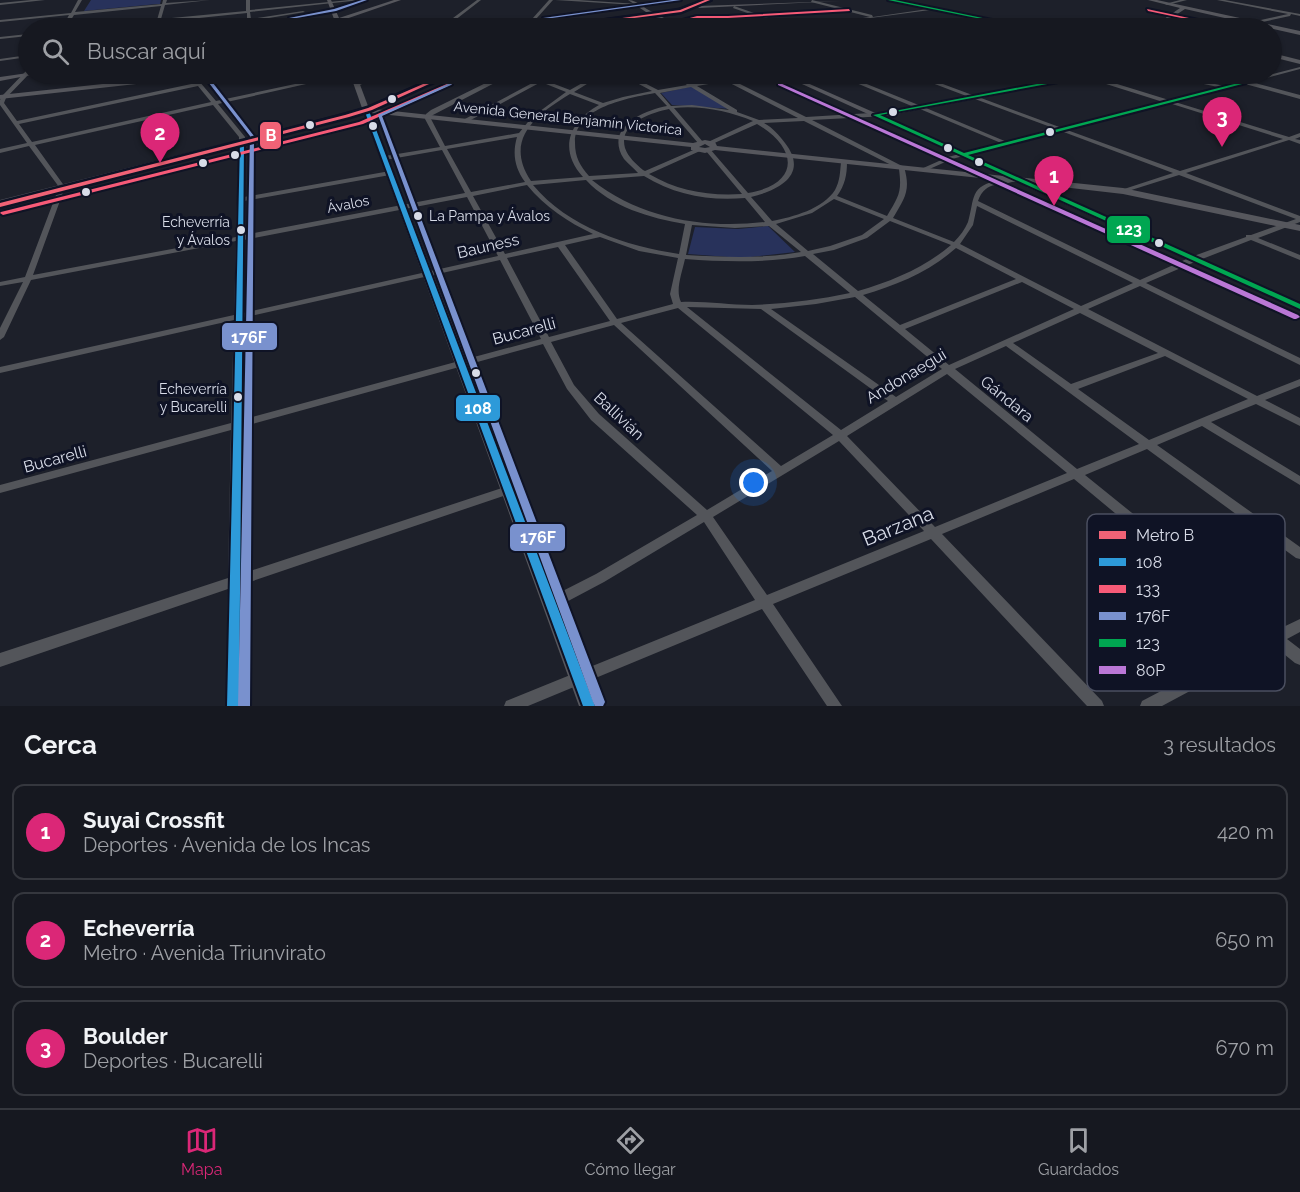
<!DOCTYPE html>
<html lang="es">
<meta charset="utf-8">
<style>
body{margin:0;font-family:Raleway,sans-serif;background:#1f2129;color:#f1f3f6}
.you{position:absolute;left:754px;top:483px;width:21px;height:21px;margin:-15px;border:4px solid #fff;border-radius:50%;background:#1a73e8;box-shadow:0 0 0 9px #1a73e833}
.badge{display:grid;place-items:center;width:39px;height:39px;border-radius:50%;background:#db2777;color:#fff;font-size:20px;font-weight:700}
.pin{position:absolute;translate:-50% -50px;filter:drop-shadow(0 2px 3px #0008)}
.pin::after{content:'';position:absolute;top:32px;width:21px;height:18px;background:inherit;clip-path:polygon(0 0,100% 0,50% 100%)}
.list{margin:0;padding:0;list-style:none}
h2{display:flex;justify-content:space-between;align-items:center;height:78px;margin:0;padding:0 24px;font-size:26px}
h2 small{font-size:20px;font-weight:400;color:#9ea0a5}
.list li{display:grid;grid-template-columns:39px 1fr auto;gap:18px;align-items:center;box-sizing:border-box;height:96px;margin:0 12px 12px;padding:0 12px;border:2px solid #35373e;border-radius:12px}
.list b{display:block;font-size:22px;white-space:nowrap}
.list p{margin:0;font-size:20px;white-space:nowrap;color:#9ea0a5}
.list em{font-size:20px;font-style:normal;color:#9ea0a5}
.icon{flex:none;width:33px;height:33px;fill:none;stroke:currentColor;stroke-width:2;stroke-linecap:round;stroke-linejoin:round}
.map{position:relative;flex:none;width:1300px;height:706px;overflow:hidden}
.search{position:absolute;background:#161820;box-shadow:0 2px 4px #0004;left:18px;right:18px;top:18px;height:66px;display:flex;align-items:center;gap:15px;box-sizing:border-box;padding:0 21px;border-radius:33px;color:#9ea0a5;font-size:22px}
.sheet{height:402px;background:#161820}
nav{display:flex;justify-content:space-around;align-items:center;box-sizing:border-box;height:84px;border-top:2px solid #35373e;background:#161820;font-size:16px;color:#9ea0a5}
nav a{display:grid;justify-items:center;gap:3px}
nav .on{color:#db2777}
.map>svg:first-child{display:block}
</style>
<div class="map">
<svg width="1300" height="706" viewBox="0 0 1300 706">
<rect width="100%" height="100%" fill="#1d202a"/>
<!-- green -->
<g fill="#28325b">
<path d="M91 0H161L160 4H157L84 11Z"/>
<path d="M689 87H694L732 109 672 105 661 93Z"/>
<path d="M768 226 795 252 742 258 688 254 695 227 738 229Z"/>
</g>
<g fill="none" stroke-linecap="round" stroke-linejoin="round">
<!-- street -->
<g fill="#53555a" fill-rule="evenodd">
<path d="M31 0H45L0 5V3Z"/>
<path d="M78 0H82L75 12 162 4 163 0H167L166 3 210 0 165 5 161 19 246 11V0H250V10L349 0H361L250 12 251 19 303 11 305 12 251 21V28H247V22L204 28H197L247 19V13L161 22 159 28H155L157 22 98 28H89L157 20 161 6 74 15 66 28H62L69 15 0 22V20L71 13Z"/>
<path d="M477 0H481L450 24 519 28 447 26 443 28 441 27 442 26 336 20 338 19 445 24Z"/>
<path d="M549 0H553L528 28H524Z"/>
<path d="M555 0H579L638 4 636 5Z"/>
<path d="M812 0 872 15 873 17 928 9 930 10 796 28 798 27 870 17 811 2Z"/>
<path d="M888 0H895L1031 28H1025Z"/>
<path d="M1180 0H1187L1167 5 1165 4Z"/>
<path d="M1217 0H1225L1300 14V16L1291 14 1290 16 1253 24 1252 22 1288 14Z"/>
<path d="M734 6 794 27 795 28H791L733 8Z"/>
<path d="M884 18 925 27 927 28H922L883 20Z"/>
<path d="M616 19 627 27 628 28H624L615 21Z"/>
<path d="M663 19 666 20 667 28H663Z"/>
<path d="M585 23H587L593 28H589Z"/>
<path d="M28 34V36L0 39V37Z"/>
<path d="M28 55V57L0 61V59Z"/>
<path d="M1300 67V69L1251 82 1300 95V99L1245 84 1175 102 1289 137 1300 133V137L1295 139 1300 140V144L1289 140 1186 173 1300 216V222L1258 238 1300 255V260L1251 240 1197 261 1146 283 1300 358V365L1140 286 1088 309 1257 396 1300 379V386L1265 400 1300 418V426L1256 404 1211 422 1300 476V485L1202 426 1157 445 1300 547V559L1296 558 1147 449 1085 475 1277 630 1300 619V632L1287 639 1300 649V665L1295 663 1274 646 1162 706H1140L1142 701 1264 637 1074 479 942 534 1102 701 1104 706H1087L931 539 773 604 842 706H827L762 609 528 706H504L506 701 755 600 704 522 604 582 555 608 550 610 545 608 544 604 545 600 596 574 697 515 591 420 567 389 543 344 241 427V574L508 486 512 487 514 490 512 493 241 585 240 706H226L228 589 0 667V653L228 578 231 430 0 493V485L231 423 234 320 0 373V367L234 315 236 241 31 280 4 337 0 340V328L23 282 0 286V282L25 277 59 187 29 146 0 153V149L27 143 0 105V100L2 96 26 71H28L29 74 6 98 4 103 17 121 196 83 189 74H193L216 101 342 74H348L346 75 218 104 245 137 244 197 390 171 393 173 390 175 244 201V235L465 193 442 150 385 160 382 158 385 156 440 147 425 119 426 114 431 110 504 74 540 79 549 74H554L544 80 570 90 598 74H603L574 92 603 103 623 97 652 91 622 75V74H627L658 90 687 85 671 74H676L693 84 722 79 714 74H719L728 78 763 74 761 75 732 80 806 117 887 112 914 107 837 75V74H842L921 106 969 97 911 75V74H916L975 96 1043 83 1013 75V74H1019L1048 82 1079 76 1077 74H1088V75L1169 100 1218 87 1161 75 1159 74H1165L1225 86 1239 82 1213 75V74H1219L1245 81ZM508 76 536 81 463 120V122H467L541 82 566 92 532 117 519 133 445 146 431 119V116ZM1084 77 1163 102 1062 128 981 98ZM726 81 798 118 759 120 737 112V110L697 86ZM198 86 211 102 32 142 19 124ZM691 87 729 110 692 105 671 106 660 93ZM655 93 667 106C642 111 604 128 624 159 628 164 634 168 638 173L589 176C580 166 575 157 575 143 574 107 629 98 655 93ZM570 94 599 105C569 122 558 149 583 177L531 181C503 139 537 114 570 94ZM975 99 1056 129 1007 142 926 108ZM1169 103 1283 139 1180 171 1067 130ZM213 105 239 137 236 237 33 275 65 187 35 145ZM674 108C700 105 729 111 753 121L708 142V144L710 145 757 124C798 148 801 184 748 193L710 149 708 148 705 150 706 151 742 194C708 196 678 191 649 174L700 151 701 150 698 148 645 171 643 170C636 164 628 157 625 148 618 123 651 113 669 109L698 143 703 142ZM920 109 1001 143 948 157 921 169V171H925L952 159 1061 131 1173 173 1121 190V192H1125L1179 175 1296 219 1251 235H1246V237L1191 257 1140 280 978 201C986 179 1002 187 1018 180 1012 177 1006 178 1000 180 969 186 975 198 968 222 965 229 960 236 954 242L893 218C905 198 911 190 904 167L812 120 887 116ZM804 121 899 169C902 192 899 196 887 216L837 196C845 185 847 175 847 162L844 160 841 162C840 172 840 181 835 190 823 209 793 217 772 221L751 197C780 190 809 174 785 143 779 135 773 128 764 123ZM517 137C512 154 515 168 525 182L471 192 447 149ZM644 176C675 195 708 201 745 198L765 222C705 229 641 219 592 180ZM586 180C611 207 650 218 685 224L679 254C626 246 568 227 533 185ZM527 185C545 207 568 222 593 234L505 254 473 196ZM467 197 498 256 243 313 244 240ZM834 199 884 219 862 235 830 246 808 251 776 224 812 213ZM977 206 1133 283 1081 306 960 244 973 225ZM890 221 951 245C924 268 892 281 858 291L813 254 834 250 867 238ZM692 225 735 228 769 226 801 252C763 259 724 257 686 255ZM600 237 639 251 678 258 670 294 673 304 617 319 565 245ZM558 247 610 321 549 337 507 258ZM956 248 1016 279 900 325 863 295C897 285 929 272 956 248ZM805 256 850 293C818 300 785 304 752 305 729 305 705 301 681 302 675 290 682 273 685 259 725 262 766 263 805 256ZM500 260 541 339 241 420 242 318ZM1022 282 1074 309 949 365 905 329ZM855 297 942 369 896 397 771 309 816 304ZM687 307 761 309 888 401 841 430ZM678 308 833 435 781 466 621 323ZM1080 313 1158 353 1071 384 1013 343ZM614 325 772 471 707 510 599 414 574 385 551 342ZM1006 346 1139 444 1077 469 955 369ZM1165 356 1248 399 1149 440 1078 389ZM947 374 1067 473 935 527 847 436ZM839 441 924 531 767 595 713 517Z"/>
<path d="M107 74H111L117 85H113Z"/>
<path d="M377 74H382L360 85 356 84Z"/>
</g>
<!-- secondary -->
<g fill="#56575d" fill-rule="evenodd">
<path d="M327 0H331L339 18 394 0H401L340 21 342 28H338L335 22 291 28 293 26 334 19Z"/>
<path d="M628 0C639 0 647 13 659 13 677 12 694 0 711 0L699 6 840 1 699 8 697 6 679 13 660 16 684 28H679L653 16 555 28H543L649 14Z"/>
<path d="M1148 0H1157L1300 31V35L1185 9 1156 28 1154 26 1180 8Z"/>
<path d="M1272 53 1300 60V64L1272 57Z"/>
<path d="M28 73 36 74 0 81V77Z"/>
<path d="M196 74H212L209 76 0 99V95Z"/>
<path d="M350 74H356L368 106 442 74H449L374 109 693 143 705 140 715 142 717 146 1004 176 780 74H787L1009 172 1010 174 1007 176 1123 188 1300 225V231L1123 194 1036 184 1300 303V310L1027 187V183L715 150 705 153 691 150V147L371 113 599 706H579L364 113 0 206V200L355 111 362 108ZM705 144 710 147 705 148 699 147Z"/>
</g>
<!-- bus-1 casing -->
<g stroke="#0f1325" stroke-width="4">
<g id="bus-1">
<path d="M706 0H711L677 13 550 28H544L676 11Z"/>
<path d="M444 74H448L369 111 595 706H583L365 112 244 143 239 706H227L240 142 365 109Z"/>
</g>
</g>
<!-- bus-2 casing -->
<g stroke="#0f1325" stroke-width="4">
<g id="bus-2">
<path d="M849 9 850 11 728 18H697L679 23 633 28H627L679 21 697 16H728Z"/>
<path d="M1147 9 1231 27 1233 28H1229L1148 11Z"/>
<path d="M449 83 452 84 363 124 3 215 0 213 1 212 359 122Z"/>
</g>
</g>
<!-- bus-3 casing -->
<g stroke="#0f1325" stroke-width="4">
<g id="bus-3">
<path d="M362 0H367L336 11 291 19 289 18 334 9Z"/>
<path d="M672 0H681L545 19 543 18Z"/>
<path d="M202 74H206L254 136 250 706H238L250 136Z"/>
<path d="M450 83 452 84 451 85 382 116 605 702 603 706H595L593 702 378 115Z"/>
</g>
</g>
<!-- bus-4 casing -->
<g stroke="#0f1325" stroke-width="4">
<g id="bus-4">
<path d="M888 0H895L1031 28H1026Z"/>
<path d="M1084 74H1088L1080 78 880 115 964 153 1246 81V83L968 155 1300 304V309L873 115 1079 76Z"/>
</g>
</g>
<!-- bus-5 casing -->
<g stroke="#0f1325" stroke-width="4">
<path id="bus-5" d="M778 83H780L1298 315 1300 317 1296 319H1294L778 85Z"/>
</g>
<!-- bus-1 -->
<use href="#bus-1" fill="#2d9ad9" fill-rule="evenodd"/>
<!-- bus-2 -->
<use href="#bus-2" fill="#f75a77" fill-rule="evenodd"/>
<!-- bus-3 -->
<use href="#bus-3" fill="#7991ce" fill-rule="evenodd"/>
<!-- bus-4 -->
<use href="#bus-4" fill="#00a651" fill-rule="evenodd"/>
<!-- bus-5 -->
<use href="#bus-5" fill="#ba77d6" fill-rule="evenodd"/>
<!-- metro-1 casing -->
<g stroke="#0f1325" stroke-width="5">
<g id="metro-1">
<path d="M705 0H710L681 12 557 28H550L680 10Z"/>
<path d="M446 74H451L372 110 349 117 0 207V203L345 115 368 108Z"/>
</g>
</g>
<!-- metro-1 -->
<use href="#metro-1" fill="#f06276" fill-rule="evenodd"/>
</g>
<!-- markers -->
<g fill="#d8dce8" stroke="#0f1325" stroke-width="2">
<circle cx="392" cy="99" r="5"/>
<circle cx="893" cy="112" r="5"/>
<circle cx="310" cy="125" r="5"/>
<circle cx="373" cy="126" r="5"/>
<circle cx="1050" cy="132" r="5"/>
<circle cx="948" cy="148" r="5"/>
<circle cx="235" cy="155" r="5"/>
<circle cx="979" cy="162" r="5"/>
<circle cx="203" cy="163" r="5"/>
<circle cx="86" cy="192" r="5"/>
<circle cx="418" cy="216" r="5"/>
<circle cx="241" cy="230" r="5"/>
<circle cx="1159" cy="243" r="5"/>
<circle cx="476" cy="373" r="5"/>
<circle cx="238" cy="397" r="5"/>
</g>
<g text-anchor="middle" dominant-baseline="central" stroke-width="6" stroke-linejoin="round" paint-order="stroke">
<!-- far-street labels -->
<g font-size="14" fill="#d8dce8" stroke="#0f1325">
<text transform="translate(568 118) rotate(6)">Avenida General Benjamín Victorica</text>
<text transform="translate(348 204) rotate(-11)">Ávalos</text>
</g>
<!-- bus labels -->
<g font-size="14" fill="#d8dce8" stroke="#0f1325" text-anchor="end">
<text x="429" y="216" text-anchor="start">La Pampa y Ávalos</text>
<text x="230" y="222">Echeverría<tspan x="230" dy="18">y Ávalos</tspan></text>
<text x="227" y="389">Echeverría<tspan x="227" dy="18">y Bucarelli</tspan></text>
</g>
<!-- street labels -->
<g font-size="16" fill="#d8dce8" stroke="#0f1325">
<text transform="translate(488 246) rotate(-13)">Bauness</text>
<text transform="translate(524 331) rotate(-15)">Bucarelli</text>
<text transform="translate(906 376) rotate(-31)">Andonaegui</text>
<text transform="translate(1007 399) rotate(39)">Gándara</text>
<text transform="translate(619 416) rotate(43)">Ballivián</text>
<text transform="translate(55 459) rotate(-15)">Bucarelli</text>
</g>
<!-- near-street labels -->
<g font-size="20" fill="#d8dce8" stroke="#0f1325">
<text transform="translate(898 526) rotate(-22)">Barzana</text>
</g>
</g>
<!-- legend -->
<rect x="1087" y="514" width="198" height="177" rx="9" fill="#0f1325" stroke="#4b4f60" stroke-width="1.5"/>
<rect x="1099" y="531" width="27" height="8" fill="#f06276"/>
<rect x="1099" y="558" width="27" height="8" fill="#2d9ad9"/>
<rect x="1099" y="585" width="27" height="8" fill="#f75a77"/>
<rect x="1099" y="612" width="27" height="8" fill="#7991ce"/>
<rect x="1099" y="639" width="27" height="8" fill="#00a651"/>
<rect x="1099" y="666" width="27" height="8" fill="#ba77d6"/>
<g font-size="16" fill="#d8dce8">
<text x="1136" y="541">Metro B</text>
<text x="1136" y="568">108</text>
<text x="1136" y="595">133</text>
<text x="1136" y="622">176F</text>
<text x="1136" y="649">123</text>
<text x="1136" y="676">80P</text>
</g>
<g stroke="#0f1325" stroke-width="2">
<rect x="259" y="121" width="23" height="29" rx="6" fill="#f06276"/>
<rect x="1106" y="215" width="45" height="29" rx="6" fill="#00a651"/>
<rect x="221" y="322" width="57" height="29" rx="6" fill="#7991ce"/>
<rect x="455" y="394" width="46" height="28" rx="6" fill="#2d9ad9"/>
<rect x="509" y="523" width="57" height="29" rx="6" fill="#7991ce"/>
</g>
<g font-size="16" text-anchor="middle" font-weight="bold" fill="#fff">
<text x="271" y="141">B</text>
<text x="1129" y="235">123</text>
<text x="249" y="343">176F</text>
<text x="478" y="414">108</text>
<text x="538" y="543">176F</text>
</g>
</svg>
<div class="you"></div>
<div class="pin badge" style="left:1054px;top:206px">1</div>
<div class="pin badge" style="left:160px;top:163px">2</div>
<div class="pin badge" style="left:1222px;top:147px">3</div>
<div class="search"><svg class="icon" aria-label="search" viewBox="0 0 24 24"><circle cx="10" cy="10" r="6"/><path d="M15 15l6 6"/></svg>Buscar aquí</div>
</div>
<section class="sheet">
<h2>Cerca<small>3 resultados</small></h2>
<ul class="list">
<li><span class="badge">1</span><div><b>Suyai Crossfit</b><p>Deportes · Avenida de los Incas</p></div><em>420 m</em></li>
<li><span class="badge">2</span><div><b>Echeverría</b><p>Metro · Avenida Triunvirato</p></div><em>650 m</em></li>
<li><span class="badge">3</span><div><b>Boulder</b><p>Deportes · Bucarelli</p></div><em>670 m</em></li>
</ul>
</section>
<nav>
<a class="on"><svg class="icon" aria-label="map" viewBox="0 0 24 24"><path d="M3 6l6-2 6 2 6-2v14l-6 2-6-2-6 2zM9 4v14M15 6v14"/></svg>Mapa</a>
<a><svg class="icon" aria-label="directions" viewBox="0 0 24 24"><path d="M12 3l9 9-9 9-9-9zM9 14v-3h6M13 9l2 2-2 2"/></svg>Cómo llegar</a>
<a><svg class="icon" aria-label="saved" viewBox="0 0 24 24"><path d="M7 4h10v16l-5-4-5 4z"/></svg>Guardados</a>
</nav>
